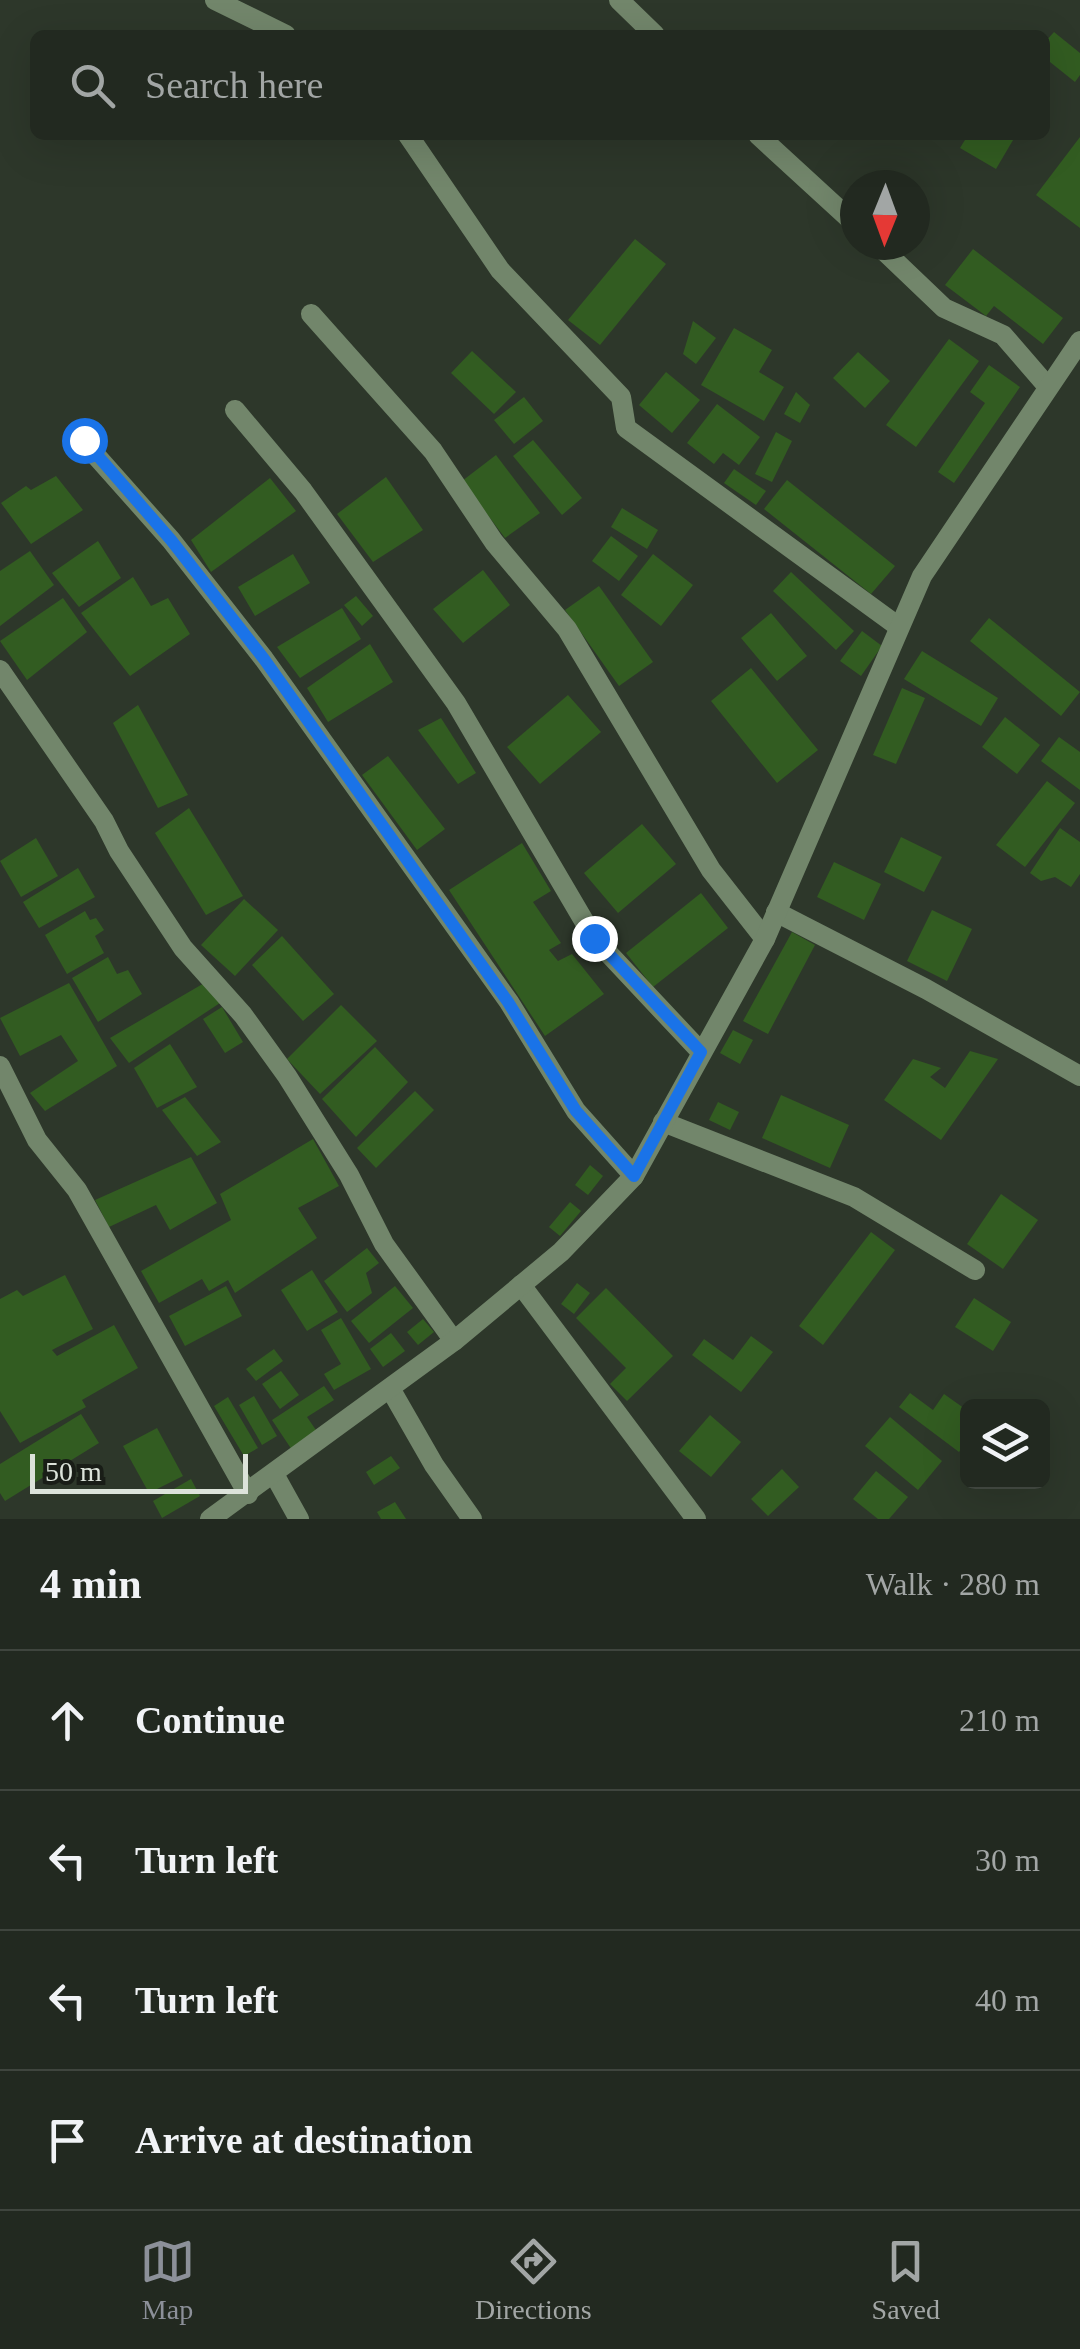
<!DOCTYPE html>
<meta charset="utf-8">
<style>
body{margin:0;font-family:"Times New Roman",serif;background:#2e352d;color:#f1f3f6}
.controls{position:absolute;right:30px;bottom:30px;display:grid;overflow:hidden;border-radius:15px;box-shadow:0 10px 40px #0002}
.controls button{width:90px;height:90px;display:grid;place-items:center;padding:0;border:0;border-bottom:2px solid #3f453e;background:#222920;color:#f1f3f6;font:50px sans-serif}
.compass{position:absolute;left:840px;top:170px;width:90px;height:90px;border-radius:50%;background:#222920;box-shadow:0 10px 40px #0002;rotate:181deg}
.scale{position:absolute;left:30px;bottom:25px;width:218px;box-sizing:border-box;padding-left:10px;border:5px solid #dce3da;border-top:0;font-size:28px;line-height:35px;white-space:nowrap;color:#dce3da;-webkit-text-stroke:8px #191d17;paint-order:stroke}
.stop{position:absolute;width:30px;height:30px;margin:-22px;border:8px solid #1a73e8;border-radius:50%;background:#fff}
.stop.end{background:#1a73e8;border-color:#fff;box-shadow:0 2px 10px #0008}
.list{margin:0;padding:0;list-style:none}
h2{display:flex;justify-content:space-between;align-items:center;height:130px;margin:0;padding:0 40px;font-size:42px}
h2 small{font-size:32px;font-weight:400;color:#a2a6a5}
.list li{display:grid;grid-template-columns:65px 1fr auto;gap:30px;align-items:center;box-sizing:border-box;height:140px;padding:0 40px;border-top:2px solid #3f453e}
.list b{display:block;font-size:38px;white-space:nowrap}
.list em{font-size:32px;font-style:normal;color:#a2a6a5}
.icon{flex:none;width:55px;height:55px;fill:none;stroke:currentColor;stroke-width:2;stroke-linecap:round;stroke-linejoin:round}
.map{position:relative;flex:none;width:1080px;height:1519px;overflow:hidden}
.search{position:absolute;background:#222920;box-shadow:0 10px 40px #0002;left:30px;right:30px;top:30px;height:110px;display:flex;align-items:center;gap:25px;box-sizing:border-box;padding:0 35px;border-radius:15px;color:#a2a6a5;font-size:38px}
.sheet{height:690px;background:#222920}
nav{display:flex;justify-content:space-around;align-items:center;box-sizing:border-box;height:140px;border-top:2px solid #3f453e;background:#222920;font-size:28px;color:#a2a6a5}
nav a{display:grid;justify-items:center;gap:5px}
nav .on{color:#8c9099}
.map>svg:first-child{display:block}
</style>
<div class="map">
<svg width="1080" height="1519" viewBox="0 0 1080 1519">
<rect width="100%" height="100%" fill="#2d372a"/>
<!-- building -->
<g fill="#325c21">
<path d="M1054 32 1080 53V75L1075 82 1045 58V42Z"/>
<path d="M968 135H1016L996 169 960 148Z"/>
<path d="M1080 137V228L1036 195Z"/>
<path d="M635 239 666 264 600 345 568 320Z"/>
<path d="M973 249 1063 318 1043 344 994 306 986 316 945 285Z"/>
<path d="M693 321 716 338 696 364 683 354Z"/>
<path d="M734 328 772 350 759 372 784 387 764 421 701 385Z"/>
<path d="M949 339 979 361 916 447 886 425Z"/>
<path d="M472 351 516 392 494 414 451 373Z"/>
<path d="M858 352 890 381 865 408 833 378Z"/>
<path d="M989 365 1020 387 954 483 938 472 985 403 970 392Z"/>
<path d="M666 372 700 400 672 433 639 405Z"/>
<path d="M796 392 810 405 800 423 784 414Z"/>
<path d="M524 397 543 421 514 444 494 420Z"/>
<path d="M717 404 760 437 739 465 723 453 714 464 687 443Z"/>
<path d="M776 432 792 441 772 482 755 474Z"/>
<path d="M533 440 582 498 562 515 513 456Z"/>
<path d="M496 455 540 513 505 538 462 481Z"/>
<path d="M734 469 766 491 756 505 724 483Z"/>
<path d="M56 476 83 510 31 544 1 503 26 486 31 490Z"/>
<path d="M386 477 423 530 373 562 337 514Z"/>
<path d="M270 478 296 511 211 572 191 540Z"/>
<path d="M787 480 895 566 871 594 764 509Z"/>
<path d="M622 508 658 530 647 549 611 527Z"/>
<path d="M611 536 638 556 619 581 592 561Z"/>
<path d="M98 541 121 578 79 607 52 573Z"/>
<path d="M30 551 54 585 0 626V571Z"/>
<path d="M293 554 310 583 255 616 238 587Z"/>
<path d="M653 554 693 585 661 626 621 595Z"/>
<path d="M483 570 510 605 463 643 433 609Z"/>
<path d="M791 572 854 631 836 650 773 591Z"/>
<path d="M133 577 151 606 168 598 190 634 130 676 81 613Z"/>
<path d="M599 586 653 662 619 686 565 610Z"/>
<path d="M356 596 373 616 362 626 344 605Z"/>
<path d="M63 598 87 632 27 680 0 641Z"/>
<path d="M342 608 361 639 300 678 277 647Z"/>
<path d="M771 613 807 656 777 681 741 638Z"/>
<path d="M989 618 1080 692 1061 716 970 641Z"/>
<path d="M862 631 882 646 861 676 840 661Z"/>
<path d="M370 644 393 682 328 722 307 688Z"/>
<path d="M922 651 998 698 981 726 904 679Z"/>
<path d="M751 668 818 750 777 783 711 701Z"/>
<path d="M902 688 925 698 896 764 873 755Z"/>
<path d="M568 695 601 732 540 784 507 747Z"/>
<path d="M138 705 188 795 158 808 113 723Z"/>
<path d="M1005 717 1040 745 1017 774 982 747Z"/>
<path d="M441 718 476 773 458 784 418 730Z"/>
<path d="M1059 737 1080 752V790L1041 761Z"/>
<path d="M388 756 445 829 417 850 362 775Z"/>
<path d="M1047 781 1075 803 1025 867 996 845Z"/>
<path d="M189 808 243 896 206 915 155 833Z"/>
<path d="M642 824 676 864 618 913 584 873Z"/>
<path d="M1060 828 1080 842V874L1071 887 1055 877 1041 881 1030 873Z"/>
<path d="M901 837 942 857 924 892 884 872Z"/>
<path d="M36 838 58 876 21 897 0 861Z"/>
<path d="M522 843 551 891 533 902 561 943 549 950 558 961 572 954 604 994 545 1036 449 890Z"/>
<path d="M834 862 881 884 864 920 817 897Z"/>
<path d="M78 868 95 897 39 928 23 902Z"/>
<path d="M701 893 728 928 653 987 626 953Z"/>
<path d="M244 899 278 930 235 976 201 945Z"/>
<path d="M932 910 972 929 947 981 907 961Z"/>
<path d="M85 911 90 920 96 918 104 930 95 936 104 953 67 974 45 935Z"/>
<path d="M792 932 815 945 768 1034 743 1021Z"/>
<path d="M282 936 334 994 303 1021 252 965Z"/>
<path d="M108 957 117 974 128 970 142 994 98 1022 72 978Z"/>
<path d="M206 982 220 1003 129 1063 110 1038Z"/>
<path d="M69 983 117 1066 45 1111 30 1093 78 1061 61 1035 20 1056 0 1018Z"/>
<path d="M341 1005 377 1041 320 1094 287 1059Z"/>
<path d="M222 1007 243 1042 225 1053 203 1019Z"/>
<path d="M733 1030 753 1040 740 1064 720 1053Z"/>
<path d="M170 1044 197 1087 157 1108 134 1068Z"/>
<path d="M375 1047 408 1082 356 1137 322 1099Z"/>
<path d="M970 1051 998 1059 941 1140 884 1100 913 1059 941 1068 930 1077 945 1088Z"/>
<path d="M415 1091 434 1110 376 1168 357 1148Z"/>
<path d="M781 1095 849 1125 830 1168 762 1138Z"/>
<path d="M185 1097 221 1142 197 1156 162 1110Z"/>
<path d="M718 1102 739 1112 730 1130 709 1120Z"/>
<path d="M313 1139 339 1186 298 1208 317 1238 235 1293 228 1280 209 1291 202 1279 159 1303 141 1271 231 1220 220 1194Z"/>
<path d="M191 1157 217 1203 170 1230 156 1205 109 1227 95 1200Z"/>
<path d="M590 1165 603 1176 588 1195 575 1185Z"/>
<path d="M1001 1194 1038 1220 1003 1269 967 1244Z"/>
<path d="M570 1202 581 1211 560 1236 549 1227Z"/>
<path d="M871 1232 895 1250 823 1345 799 1326Z"/>
<path d="M367 1248 379 1263 366 1273 372 1293 347 1312 324 1281Z"/>
<path d="M312 1270 338 1312 307 1331 281 1290Z"/>
<path d="M65 1275 93 1329 52 1350 57 1356 114 1325 138 1368 82 1400 86 1407 20 1443 0 1411V1299L17 1290 23 1296Z"/>
<path d="M577 1283 590 1293 574 1314 561 1304Z"/>
<path d="M226 1286 242 1316 185 1346 169 1316Z"/>
<path d="M395 1286 413 1308 369 1343 351 1321Z"/>
<path d="M606 1288 673 1356 627 1401 610 1384 626 1368 576 1318Z"/>
<path d="M974 1298 1011 1322 993 1351 955 1327Z"/>
<path d="M341 1318 371 1369 334 1390 324 1374 341 1364 321 1330Z"/>
<path d="M423 1319 434 1332 418 1345 407 1332Z"/>
<path d="M391 1333 405 1351 383 1367 370 1349Z"/>
<path d="M751 1336 773 1352 741 1392 692 1355 704 1339 733 1360Z"/>
<path d="M274 1349 283 1361 256 1381 246 1369Z"/>
<path d="M281 1371 299 1395 280 1409 262 1384Z"/>
<path d="M324 1386 334 1400 307 1417 318 1433 292 1450 272 1420Z"/>
<path d="M910 1393 933 1410 944 1394 968 1411V1440L959 1452 899 1407Z"/>
<path d="M254 1396 277 1436 262 1445 239 1405Z"/>
<path d="M228 1397 258 1448 244 1456 214 1406Z"/>
<path d="M81 1414 99 1443 5 1501 0 1493V1464Z"/>
<path d="M710 1415 741 1442 711 1477 679 1451Z"/>
<path d="M890 1417 942 1461 918 1490 865 1446Z"/>
<path d="M157 1428 183 1476 149 1493 123 1446Z"/>
<path d="M391 1456 400 1468 374 1485 366 1472Z"/>
<path d="M782 1469 799 1487 768 1516 751 1499Z"/>
<path d="M876 1471 908 1497 889 1519H878L853 1499Z"/>
<path d="M191 1479 200 1496 162 1518 153 1501Z"/>
<path d="M395 1502 406 1519H381L377 1512Z"/>
</g>
<g fill="none" stroke-linecap="round" stroke-linejoin="round">
<!-- street -->
<g stroke="#72866b" stroke-width="20">
<path d="M215 0 286 35"/>
<path d="M619 0 655 35"/>
<path d="M408 135 500 270 621 397 626 428 899 627"/>
<path d="M758 135 855 224"/>
<path d="M878 245 944 308 1003 335 1048 387"/>
<path d="M311 314 433 451 494 542 567 629 711 870 765 939"/>
<path d="M235 410 303 491 456 703 594 938 701 1052"/>
<path d="M83 441 171 540 264 659 509 1002 576 1111 634 1176"/>
<path d="M0 670 104 821 119 851 183 948 243 1015 287 1076 349 1175 384 1244 454 1341"/>
<path d="M776 912 926 989 1080 1076"/>
<path d="M0 1066 37 1140 77 1190 248 1494"/>
<path d="M663 1122 854 1197 975 1270"/>
<path d="M521 1285 696 1519"/>
<path d="M391 1390 434 1465 472 1519"/>
<path d="M274 1474 299 1519"/>
<path d="M210 1519 454 1341 561 1252 634 1176 765 939 922 576 1080 341"/>
</g>
</g>
<g fill="none" stroke-linecap="round" stroke-linejoin="round">
<!-- route -->
<path stroke="#1a73e8" stroke-width="12" d="M84 440 171 540 264 659 508 1002 576 1111 634 1176 701 1052 594 938"/>
</g>
</svg>
<div class="controls">
<button><svg class="icon" aria-label="layers" viewBox="0 0 24 24"><path d="M12 4l9 5-9 5-9-5zM3 14l9 5 9-5"/></svg></button>
</div>
<svg class="compass" viewBox="-18 -18 36 36"><path d="M0-13l5 13h-10z" fill="#e53935"/><path d="M0 13l5-13h-10z" fill="#a2a6a5"/></svg>
<div class="scale">50 m</div>
<div class="stop" style="left:84px;top:440px"></div>
<div class="stop end" style="left:594px;top:938px"></div>
<div class="search"><svg class="icon" aria-label="search" viewBox="0 0 24 24"><circle cx="10" cy="10" r="6"/><path d="M15 15l6 6"/></svg>Search here</div>
</div>
<section class="sheet">
<h2>4 min<small>Walk · 280 m</small></h2>
<ul class="list">
<li><svg class="icon" aria-label="ahead" viewBox="0 0 24 24"><path d="M12 20V5M6 11l6-6 6 6"/></svg><div><b>Continue</b></div><em>210 m</em></li>
<li><svg class="icon" aria-label="left" viewBox="0 0 24 24"><path d="M17 20v-9H6M10 6l-5 5 5 5"/></svg><div><b>Turn left</b></div><em>30 m</em></li>
<li><svg class="icon" aria-label="left" viewBox="0 0 24 24"><path d="M17 20v-9H6M10 6l-5 5 5 5"/></svg><div><b>Turn left</b></div><em>40 m</em></li>
<li><svg class="icon" aria-label="arrive" viewBox="0 0 24 24"><path d="M6 21V4h12l-3 4 3 4H6"/></svg><div><b>Arrive at destination</b></div></li>
</ul>
</section>
<nav>
<a class="on"><svg class="icon" aria-label="map" viewBox="0 0 24 24"><path d="M3 6l6-2 6 2 6-2v14l-6 2-6-2-6 2zM9 4v14M15 6v14"/></svg>Map</a>
<a><svg class="icon" aria-label="directions" viewBox="0 0 24 24"><path d="M12 3l9 9-9 9-9-9zM9 14v-3h6M13 9l2 2-2 2"/></svg>Directions</a>
<a><svg class="icon" aria-label="saved" viewBox="0 0 24 24"><path d="M7 4h10v16l-5-4-5 4z"/></svg>Saved</a>
</nav>
